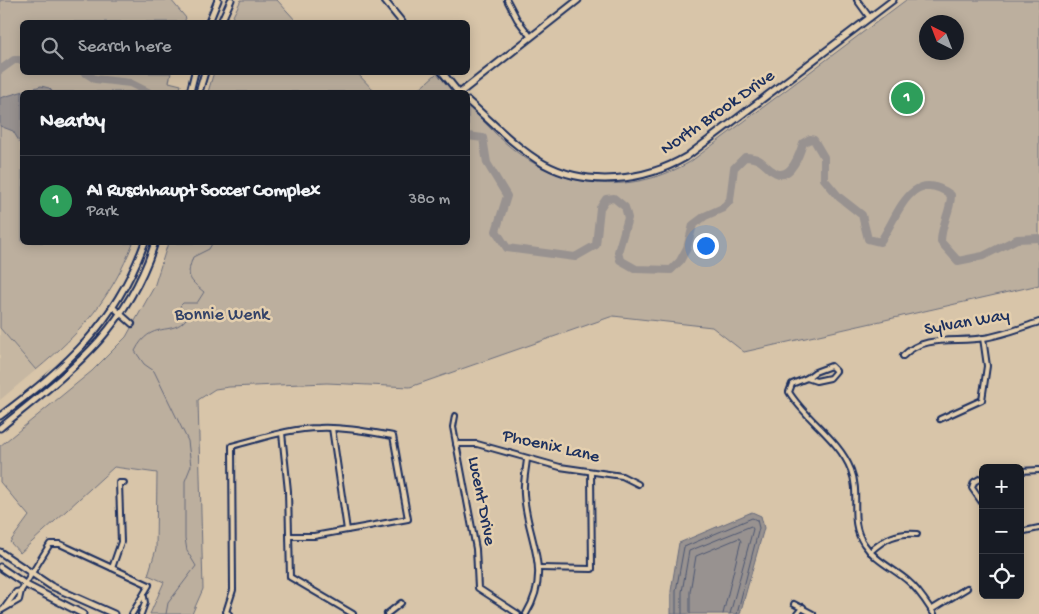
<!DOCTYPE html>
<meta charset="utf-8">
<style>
body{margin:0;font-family:"Gochi Hand",sans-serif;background:#20242c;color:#f1f3f6}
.controls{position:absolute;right:15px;bottom:15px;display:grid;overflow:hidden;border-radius:8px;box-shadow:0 2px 12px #0003}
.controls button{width:45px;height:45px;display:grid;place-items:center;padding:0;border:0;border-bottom:1px solid #363941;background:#171b24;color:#f1f3f6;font:25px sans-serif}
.compass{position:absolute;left:919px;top:15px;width:45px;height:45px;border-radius:50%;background:#171b24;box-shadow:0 2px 12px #0003;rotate:318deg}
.you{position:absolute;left:705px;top:245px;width:18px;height:18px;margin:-12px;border:4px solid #fff;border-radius:50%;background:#1a73e8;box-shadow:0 0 0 8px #1a73e833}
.badge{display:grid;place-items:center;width:32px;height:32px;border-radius:50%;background:#ea580c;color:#fff;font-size:16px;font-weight:700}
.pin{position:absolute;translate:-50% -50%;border:2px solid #fff;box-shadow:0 1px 5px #0006}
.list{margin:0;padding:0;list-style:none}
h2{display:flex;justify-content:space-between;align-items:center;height:65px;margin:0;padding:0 20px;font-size:21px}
h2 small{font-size:16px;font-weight:400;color:#9ea1a6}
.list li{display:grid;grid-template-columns:32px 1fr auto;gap:15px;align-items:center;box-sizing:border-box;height:90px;padding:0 20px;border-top:1px solid #363941}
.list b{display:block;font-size:19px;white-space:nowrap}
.list p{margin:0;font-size:16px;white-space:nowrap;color:#9ea1a6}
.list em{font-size:16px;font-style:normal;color:#9ea1a6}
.icon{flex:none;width:28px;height:28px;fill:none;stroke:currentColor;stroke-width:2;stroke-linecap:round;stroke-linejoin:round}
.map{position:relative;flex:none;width:1039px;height:614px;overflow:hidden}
.search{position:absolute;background:#171b24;box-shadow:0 2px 12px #0003;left:20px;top:20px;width:450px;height:55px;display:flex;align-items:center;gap:12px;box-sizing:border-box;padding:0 18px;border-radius:8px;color:#9ea1a6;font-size:19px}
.panel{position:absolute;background:#171b24;box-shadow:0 2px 12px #0003;left:20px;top:90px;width:450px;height:155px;border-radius:8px}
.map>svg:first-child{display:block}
</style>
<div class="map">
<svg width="1039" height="614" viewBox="0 0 1039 614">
<rect width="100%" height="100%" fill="#d8c5a9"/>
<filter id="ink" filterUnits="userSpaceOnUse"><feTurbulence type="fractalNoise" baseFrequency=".02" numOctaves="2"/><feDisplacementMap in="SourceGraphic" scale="10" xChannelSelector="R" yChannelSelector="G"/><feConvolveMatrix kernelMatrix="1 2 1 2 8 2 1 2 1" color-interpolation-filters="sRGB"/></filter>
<g filter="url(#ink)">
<!-- built -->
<path fill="#c6b7a2" d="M0 328 36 370 0 400Z"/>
<!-- green -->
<g fill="#bcaf9e" stroke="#6c6f7e" fill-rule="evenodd">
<path d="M0 0H171L186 18 184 22H22V72L171 73 169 82 181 85 179 92H22V242L133 243C112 297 81 333 36 370L0 328Z"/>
<path d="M241 0H277L297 22H230Z"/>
<path d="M906 0H1039V285L744 352 712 327 613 316 410 387 327 383 229 387 215 389 198 400 203 589 192 614H150L164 582 148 575 156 549 157 473 114 467 20 553 10 542 29 516 0 482V446L92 371 126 337 154 287 168 243 468 242V106C484 121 500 140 518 153 569 190 634 194 690 162ZM926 22H956V52H926Z"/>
<path d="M214 72 357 73 375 92H208Z"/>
<path d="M437 73 453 92H416Z"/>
</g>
<!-- water -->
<g fill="#989290" stroke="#666a7c">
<path d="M41 86 49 88 53 92H22V146L13 131 0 126V98Z"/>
<path d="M752 512 761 516 764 528 740 614H671V591L679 543Z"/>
</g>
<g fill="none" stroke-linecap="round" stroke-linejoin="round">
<!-- shore -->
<g stroke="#4d5772" stroke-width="1">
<path d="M676 614V591L684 547 752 518 757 520 759 528 737 614"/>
<path d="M682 614V592L689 551 751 526 753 529 730 614"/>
<path d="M690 614V592L696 556 739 538 741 541 723 614"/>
</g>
<!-- stream -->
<path stroke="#666a7c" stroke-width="1" d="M166 614 168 603 196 566 187 551 185 538V481L191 466 188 441 154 371 144 364 135 351C151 319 172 337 186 319L180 310V306L183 303H197L204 292C188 279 186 276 193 257L209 249 213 242"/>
<!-- river -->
<g stroke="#989290" stroke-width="8">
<path d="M0 70 14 60H22"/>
<path d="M84 72 95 79 130 83 148 92"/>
<path d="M468 136 483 138 487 163 507 196 496 231 507 248 575 257 596 245 600 208 606 199 614 198 625 207 628 218 618 252 620 260 636 269 671 270 680 261 687 248 693 225 705 216 723 208 730 200 734 168 745 157C766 158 761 166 776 173 791 180 800 153 803 143L810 139 814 140 824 157V179L839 197 862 215 868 239 880 242C898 217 910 165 951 195 951 212 941 224 941 242L958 261 983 256 1017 239 1039 238"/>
</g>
<!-- street casing -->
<g stroke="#1b2f5e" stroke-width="8">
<g id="street">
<path d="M507 0 517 19 530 36"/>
<path d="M857 0 870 18"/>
<path d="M114 308 132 324"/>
<path d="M903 356C924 334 957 343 984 338 1003 335 1021 328 1039 322"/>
<path d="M831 366 836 371 830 378 816 381 807 378 815 372Z"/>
<path d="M807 378 792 384 789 392C806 420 839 439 851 470 861 495 848 521 864 544 875 561 893 568 908 581 919 590 926 602 934 614"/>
<path d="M455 416 453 427 476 549 478 588 518 614"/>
<path d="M940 419 982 400 987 366 983 338"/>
<path d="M332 428 347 530"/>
<path d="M282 433 288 491 290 577 353 614"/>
<path d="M456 444H477L560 467 622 476 638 484"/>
<path d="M1020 471 1039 470"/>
<path d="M983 477 974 482 972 488 983 504"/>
<path d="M1020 532 1039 528"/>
<path d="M870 552C884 539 897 532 917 534"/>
<path d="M112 568 121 542 119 483H124"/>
<path d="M539 568 592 569 591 472"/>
<path d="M794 604 813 614"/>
<path d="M5 607 16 592 21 591"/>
<path d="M931 610 967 588"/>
<path d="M0 611 19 600 21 591 50 544H60L149 585 132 614"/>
<path d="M141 614 145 603 144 597"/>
<path d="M229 614 226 612 233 590 232 446C260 439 290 428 319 428 344 427 369 432 393 436L408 519 314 536H290"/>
<path d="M387 614 401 603"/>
<path d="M526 614C553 568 527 541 524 494 523 482 526 470 527 459"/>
<path d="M797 614 803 607"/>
</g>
</g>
<!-- secondary casing -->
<g stroke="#1b2f5e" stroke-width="9">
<g id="secondary">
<path d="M384 0 402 22"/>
<path d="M209 22 218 0"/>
<path d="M221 22 231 0"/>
<path d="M442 72 458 92"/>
<path d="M190 92 195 72"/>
<path d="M199 92 205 72"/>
<path d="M461 92 578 0"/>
<path d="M468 101C492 122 516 148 544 164 588 188 645 181 686 157L893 0"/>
<path d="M0 416C68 365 115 324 145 242"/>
<path d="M0 428C70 371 126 332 155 242"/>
<path d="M0 552 51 586 114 614"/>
<path d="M0 567 28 586 83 614"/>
</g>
</g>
<!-- street -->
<use href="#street" stroke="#e4cfae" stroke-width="4"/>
<!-- secondary -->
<use href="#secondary" stroke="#e4cfae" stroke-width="5"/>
</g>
</g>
<g text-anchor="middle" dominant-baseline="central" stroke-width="5" stroke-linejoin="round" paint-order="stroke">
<!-- street labels -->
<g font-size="18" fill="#1b2f5e" stroke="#e4cfae">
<text transform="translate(718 113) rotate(-35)">North Brook Drive</text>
<text transform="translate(967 323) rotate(-10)">Sylvan Way</text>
<text transform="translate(551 447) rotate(13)">Phoenix Lane</text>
<text transform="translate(481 501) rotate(79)">Lucent Drive</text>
</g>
<!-- park labels -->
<g font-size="18" fill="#334268" stroke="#e4cfae">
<text x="222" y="315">Bonnie Wenk</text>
</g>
</g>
</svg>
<div class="controls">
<button>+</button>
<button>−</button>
<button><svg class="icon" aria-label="locate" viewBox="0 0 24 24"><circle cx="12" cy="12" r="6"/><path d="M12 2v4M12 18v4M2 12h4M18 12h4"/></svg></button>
</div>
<svg class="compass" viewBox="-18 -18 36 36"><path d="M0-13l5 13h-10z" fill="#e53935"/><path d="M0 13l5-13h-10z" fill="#9ea1a6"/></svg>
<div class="you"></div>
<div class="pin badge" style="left:907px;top:98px;background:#2e9e5b">1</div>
<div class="search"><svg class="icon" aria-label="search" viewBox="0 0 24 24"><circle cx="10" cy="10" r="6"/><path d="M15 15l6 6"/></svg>Search here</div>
<section class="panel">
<h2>Nearby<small></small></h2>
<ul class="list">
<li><span class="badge" style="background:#2e9e5b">1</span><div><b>Al Ruschhaupt Soccer Complex</b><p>Park</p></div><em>380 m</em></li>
</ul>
</section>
</div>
